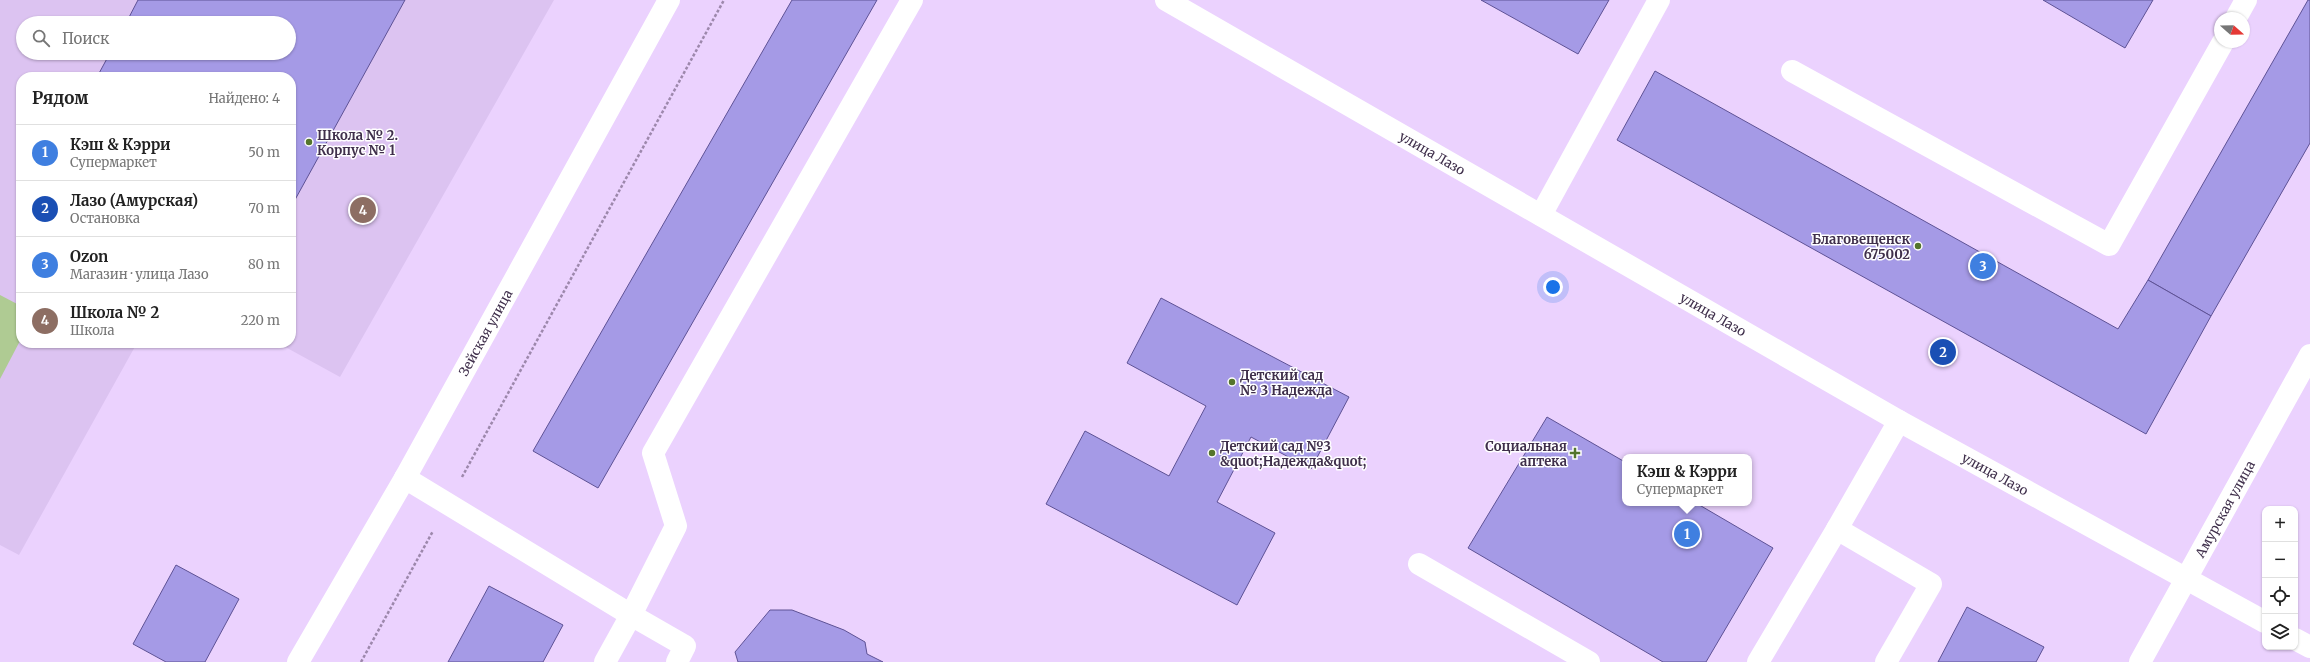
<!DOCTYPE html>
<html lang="ru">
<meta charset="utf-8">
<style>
body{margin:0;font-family:Merriweather,serif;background:#f6f6f6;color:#222}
.controls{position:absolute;right:12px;bottom:12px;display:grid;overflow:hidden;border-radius:8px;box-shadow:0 1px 3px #0004}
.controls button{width:36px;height:36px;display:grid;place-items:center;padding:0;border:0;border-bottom:1px solid #e0e0e0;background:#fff;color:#222;font:20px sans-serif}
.compass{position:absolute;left:2214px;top:12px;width:36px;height:36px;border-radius:50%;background:#fff;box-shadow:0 1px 3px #0004;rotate:110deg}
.you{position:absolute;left:1553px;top:287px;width:14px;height:14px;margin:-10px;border:3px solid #fff;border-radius:50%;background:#1a73e8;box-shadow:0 0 0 6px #1a73e833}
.badge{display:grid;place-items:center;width:26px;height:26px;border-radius:50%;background:#54752c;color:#fff;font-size:13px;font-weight:700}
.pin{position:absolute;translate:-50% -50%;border:2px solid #fff;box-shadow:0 1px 4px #0006}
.popup{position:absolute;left:1622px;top:454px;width:130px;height:52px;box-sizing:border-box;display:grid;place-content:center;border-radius:8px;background:#fff;filter:drop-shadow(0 1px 3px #0005);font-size:13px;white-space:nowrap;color:#767676}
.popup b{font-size:15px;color:#222}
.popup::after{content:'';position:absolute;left:50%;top:100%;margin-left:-8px;border:8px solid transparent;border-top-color:#fff}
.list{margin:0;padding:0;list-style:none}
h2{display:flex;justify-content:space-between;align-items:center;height:52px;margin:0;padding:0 16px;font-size:17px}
h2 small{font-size:13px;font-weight:400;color:#767676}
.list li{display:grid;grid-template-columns:26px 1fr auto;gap:12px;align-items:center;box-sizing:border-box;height:56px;padding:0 16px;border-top:1px solid #e0e0e0}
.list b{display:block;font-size:15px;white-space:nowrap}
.list p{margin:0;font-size:13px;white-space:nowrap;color:#767676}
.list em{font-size:13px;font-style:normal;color:#767676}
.icon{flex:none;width:22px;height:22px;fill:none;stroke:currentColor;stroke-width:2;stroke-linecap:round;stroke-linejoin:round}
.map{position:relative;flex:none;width:2310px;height:662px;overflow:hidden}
.search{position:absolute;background:#fff;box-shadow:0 1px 3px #0004;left:16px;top:16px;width:280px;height:44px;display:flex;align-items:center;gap:10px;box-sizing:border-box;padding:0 14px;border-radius:22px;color:#767676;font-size:15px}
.panel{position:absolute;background:#fff;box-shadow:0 1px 3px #0004;left:16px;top:72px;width:280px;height:276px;border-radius:16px}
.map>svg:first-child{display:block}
</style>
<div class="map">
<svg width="2310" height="662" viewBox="0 0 2310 662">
<rect width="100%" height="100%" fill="#ebd2fe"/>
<!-- built -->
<path fill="#dcc3f1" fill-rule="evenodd" d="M0 0H554L340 377 278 343H291V77H21V343H137L19 555 0 545ZM23 23H289V53H23Z"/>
<!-- green -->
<path fill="#afcb93" d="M0 295 21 306V339L0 379Z"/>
<!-- building -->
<g fill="#a59ae6" stroke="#5e5295">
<path d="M138 0H405L291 207V77H97L110 53H289V23H126Z"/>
<path d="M792 0H877L598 488 533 451Z"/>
<path d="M1481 0H1609L1578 54Z"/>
<path d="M2043 0H2153L2125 48Z"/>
<path d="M2308 0H2310V143L2211 316 2148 280Z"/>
<path d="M1655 71 2118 329 2148 280 2211 316 2146 434 1617 140Z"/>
<path d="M1161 298 1349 397 1311 469 1251 437 1217 502 1275 533 1237 605 1046 504 1085 431 1169 476 1206 406 1127 363Z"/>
<path d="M1547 417 1625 462V503H1696L1773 548 1706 662H1663L1468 548Z"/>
<path d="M176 565 239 599 205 662H166L133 644Z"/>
<path d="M489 586 563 625 543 662H448Z"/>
<path d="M1967 607 2044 647 2036 662H1938Z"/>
<path d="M770 610H792L844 630 865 642 867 654 883 662H738L735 652Z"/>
</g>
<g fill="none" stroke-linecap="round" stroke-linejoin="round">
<!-- path -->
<g stroke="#9d88ac" stroke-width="2.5" stroke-dasharray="3 2" stroke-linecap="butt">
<path d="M462 477 724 0"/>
<path d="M361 662 433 531"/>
</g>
<!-- minor -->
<g stroke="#fff" stroke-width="22">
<path d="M2236 18 2246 0"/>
<path d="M1792 71 2109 245 2223 42"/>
<path d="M1541 215 1659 0"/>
<path d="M405 478 631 615 676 526 653 453 912 0"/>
<path d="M1837 529 1931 584 1886 662"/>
<path d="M1419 564 1589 662"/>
<path id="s1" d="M298 662 405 478 669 0"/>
<path d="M605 662 631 615 685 646 677 662"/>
<path d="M1758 662 1837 529 1899 421"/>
<path id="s2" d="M2140 662 2310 355"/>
</g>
<!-- major -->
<g stroke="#fff" stroke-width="22">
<path id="s3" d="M1166 0 1899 421 2265 622"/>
<path d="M2295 639 2310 647"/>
</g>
</g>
<!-- markers -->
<g fill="#54752c" stroke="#fff" stroke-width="1.5">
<circle cx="309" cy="142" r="4"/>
<circle cx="1918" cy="246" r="4"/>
<circle cx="1232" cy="382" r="4"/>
<circle cx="1212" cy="453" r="4"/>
<path d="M1573 447h4v4h4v4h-4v4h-4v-4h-4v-4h4z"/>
</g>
<g text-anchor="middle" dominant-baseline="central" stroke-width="3" stroke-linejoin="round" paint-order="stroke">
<!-- poi labels -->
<g font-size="13" font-weight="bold" fill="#3f2f4b" stroke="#fff" text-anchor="start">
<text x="317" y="135">Школа № 2.<tspan x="317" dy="15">Корпус № 1</tspan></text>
<text x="1910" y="239" text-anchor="end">Благовещенск<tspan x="1910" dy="15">675002</tspan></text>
<text x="1240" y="375">Детский сад<tspan x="1240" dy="15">№ 3 Надежда</tspan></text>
<text x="1220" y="446">Детский сад №3<tspan x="1220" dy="15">&amp;quot;Надежда&amp;quot;</tspan></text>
<text x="1567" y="446" text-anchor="end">Социальная<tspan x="1567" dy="15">аптека</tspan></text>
</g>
<!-- street labels -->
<g font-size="13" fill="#3f2f4b" stroke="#fff">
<text stroke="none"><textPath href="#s3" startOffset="307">улица Лазо</textPath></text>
<text stroke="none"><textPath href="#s3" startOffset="631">улица Лазо</textPath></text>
<text stroke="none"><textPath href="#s1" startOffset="379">Зейская улица</textPath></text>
<text stroke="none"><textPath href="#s3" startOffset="955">улица Лазо</textPath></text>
<text stroke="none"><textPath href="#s2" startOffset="175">Амурская улица</textPath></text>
</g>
</g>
</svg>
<div class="controls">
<button>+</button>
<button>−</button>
<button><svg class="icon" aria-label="locate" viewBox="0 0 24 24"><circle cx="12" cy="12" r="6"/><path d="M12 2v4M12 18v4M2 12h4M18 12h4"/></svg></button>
<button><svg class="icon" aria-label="layers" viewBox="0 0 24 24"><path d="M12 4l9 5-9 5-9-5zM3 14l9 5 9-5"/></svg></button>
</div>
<svg class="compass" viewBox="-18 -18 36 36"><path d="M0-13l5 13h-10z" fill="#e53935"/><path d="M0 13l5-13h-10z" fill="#767676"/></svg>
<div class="you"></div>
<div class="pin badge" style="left:1687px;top:534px;background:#3f7fe0">1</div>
<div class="popup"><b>Кэш &amp; Кэрри</b>Супермаркет</div>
<div class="pin badge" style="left:1943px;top:352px;background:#1a4fb4">2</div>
<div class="pin badge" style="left:1983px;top:266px;background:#3f7fe0">3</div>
<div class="pin badge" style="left:363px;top:210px;background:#8d6e63">4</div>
<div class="search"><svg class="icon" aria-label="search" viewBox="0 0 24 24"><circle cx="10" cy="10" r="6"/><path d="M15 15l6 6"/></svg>Поиск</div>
<section class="panel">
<h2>Рядом<small>Найдено: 4</small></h2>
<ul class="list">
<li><span class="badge" style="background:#3f7fe0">1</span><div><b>Кэш &amp; Кэрри</b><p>Супермаркет</p></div><em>50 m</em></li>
<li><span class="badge" style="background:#1a4fb4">2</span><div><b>Лазо (Амурская)</b><p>Остановка</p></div><em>70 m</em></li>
<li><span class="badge" style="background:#3f7fe0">3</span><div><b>Ozon</b><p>Магазин · улица Лазо</p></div><em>80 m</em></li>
<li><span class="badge" style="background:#8d6e63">4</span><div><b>Школа № 2</b><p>Школа</p></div><em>220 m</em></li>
</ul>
</section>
</div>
